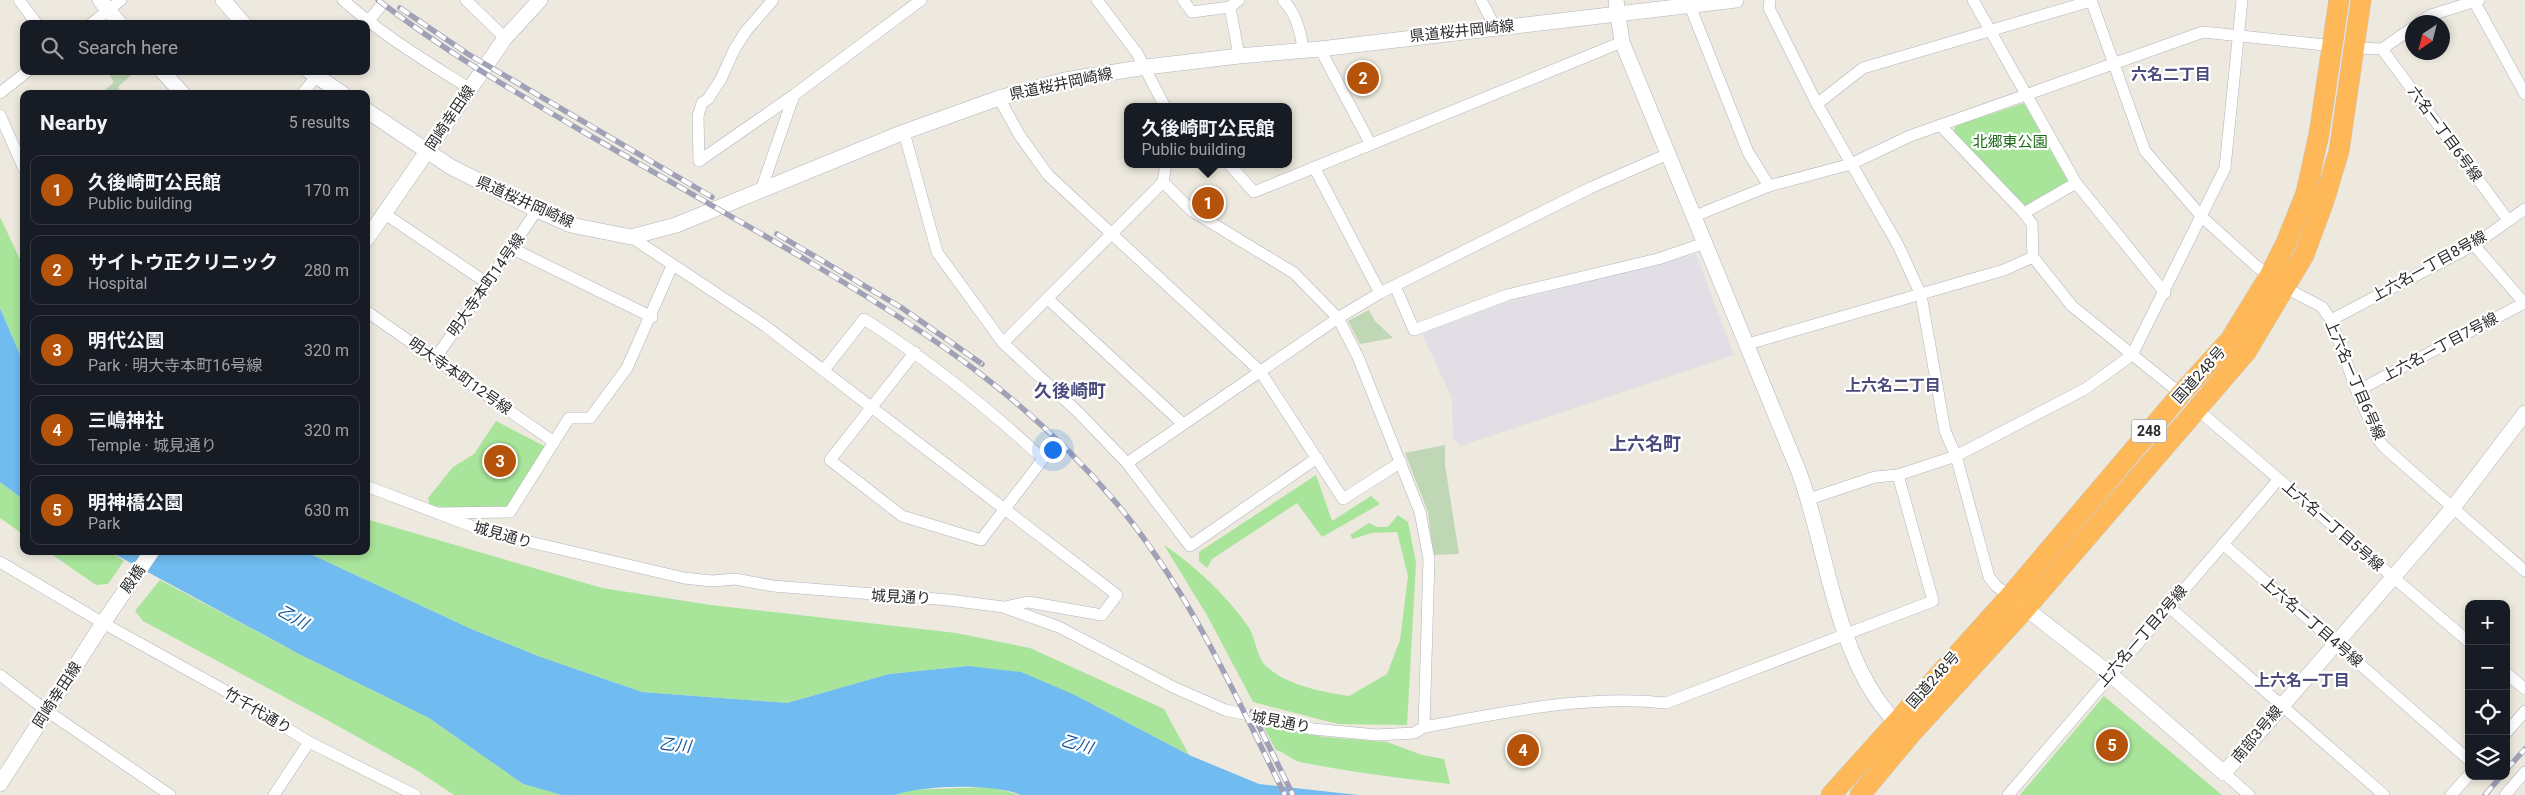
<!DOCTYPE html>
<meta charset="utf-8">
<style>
body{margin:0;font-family:Roboto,"Noto Sans JP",sans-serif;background:#20242c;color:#f1f3f6}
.controls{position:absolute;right:15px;bottom:15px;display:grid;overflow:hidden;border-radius:10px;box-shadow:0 2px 8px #0003}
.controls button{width:45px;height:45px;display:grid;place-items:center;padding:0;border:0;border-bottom:1px solid #363941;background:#171b24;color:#f1f3f6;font:25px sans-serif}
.compass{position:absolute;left:2405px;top:15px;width:45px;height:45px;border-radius:50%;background:#171b24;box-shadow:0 2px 8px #0003;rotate:215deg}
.you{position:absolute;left:1052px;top:449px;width:18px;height:18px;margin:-12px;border:4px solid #fff;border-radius:50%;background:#1a73e8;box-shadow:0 0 0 8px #1a73e833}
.badge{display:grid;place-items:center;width:32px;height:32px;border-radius:50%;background:#b45309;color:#fff;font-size:16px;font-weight:700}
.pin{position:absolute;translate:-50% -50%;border:2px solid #fff;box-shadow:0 1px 5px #0006}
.popup{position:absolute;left:1124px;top:103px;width:168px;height:65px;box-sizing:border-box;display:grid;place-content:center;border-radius:10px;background:#171b24;filter:drop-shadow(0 1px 4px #0005);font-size:16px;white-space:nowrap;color:#9ea1a6}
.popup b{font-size:19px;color:#f1f3f6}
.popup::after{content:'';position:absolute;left:50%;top:100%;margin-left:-10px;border:10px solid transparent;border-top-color:#171b24}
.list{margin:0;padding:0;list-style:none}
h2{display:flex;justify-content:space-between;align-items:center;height:65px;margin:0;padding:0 20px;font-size:21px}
h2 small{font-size:16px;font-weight:400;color:#9ea1a6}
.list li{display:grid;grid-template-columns:32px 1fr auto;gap:15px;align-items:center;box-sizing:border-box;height:70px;margin:0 10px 10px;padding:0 10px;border:1px solid #363941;border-radius:10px}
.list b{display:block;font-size:19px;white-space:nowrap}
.list p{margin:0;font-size:16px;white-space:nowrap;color:#9ea1a6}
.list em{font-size:16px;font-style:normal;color:#9ea1a6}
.icon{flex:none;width:28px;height:28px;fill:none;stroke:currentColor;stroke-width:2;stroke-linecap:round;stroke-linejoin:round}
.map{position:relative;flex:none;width:2525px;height:795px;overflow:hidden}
.search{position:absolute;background:#171b24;box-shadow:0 2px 8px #0003;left:20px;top:20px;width:350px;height:55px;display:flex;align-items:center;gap:12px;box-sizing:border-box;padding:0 18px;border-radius:10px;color:#9ea1a6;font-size:19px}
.panel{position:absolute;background:#171b24;box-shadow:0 2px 8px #0003;left:20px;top:90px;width:350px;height:465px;border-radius:10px}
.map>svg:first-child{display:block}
</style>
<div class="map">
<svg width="2525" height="795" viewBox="0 0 2525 795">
<rect width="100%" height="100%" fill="#ede9de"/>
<!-- industrial -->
<path fill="#e1dee6" d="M1696 254 1734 355 1460 446 1453 438 1452 398 1422 334 1504 303Z"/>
<!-- green -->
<g fill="#a8e49a">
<path d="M2024 103 2069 183 2026 207 1954 132 1955 126Z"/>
<path d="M0 217 24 268V364L0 308Z"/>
<path d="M496 421 546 447 504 511 430 506 428 498 453 467 474 454Z"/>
<path d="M1316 475 1332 521 1371 496 1380 504 1322 537 1297 503 1212 559 1207 568 1199 561V552Z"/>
<path d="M0 482 24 500V535L0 518Z"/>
<path d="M1398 515 1408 522 1416 563 1407 725 1338 724 1253 702 1208 617 1164 545C1193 564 1227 596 1247 625 1256 636 1256 657 1266 666 1288 686 1321 691 1349 696L1387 674 1400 640 1408 576 1397 532 1371 533 1353 539 1350 535 1369 523 1377 527H1388Z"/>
<path d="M366 519 602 588 711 605 956 633 1030 648 1164 709 1189 755 1075 695 968 666 889 674 787 703 642 692 538 656 469 628 304 551H366Z"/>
<path d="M47 551H109L124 561 108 584 96 585Z"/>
<path d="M160 580 299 654 429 718 523 784 562 795H454L418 771 329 721 143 621 135 611Z"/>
<path d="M2104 696 2222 795H2020Z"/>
<path d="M1263 726 1325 737 1387 742 1422 755 1444 759 1450 784C1399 778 1349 772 1300 762 1291 760 1285 752 1276 750Z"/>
<path d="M989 787 1021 795H895L910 790Z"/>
</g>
<!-- cemetery -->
<g fill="#c0d7b5">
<path d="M107 71H136L118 87 122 94H107L105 90 114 82Z"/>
<path d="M1369 310 1375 321 1393 338 1360 344 1348 321Z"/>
<path d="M1445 445V465L1459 554 1433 555 1428 512 1405 453Z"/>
</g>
<!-- water -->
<g fill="#70bbf0">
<path d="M0 308 24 364V500L0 482Z"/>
<path d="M109 551H304L469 628 538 656 642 692 787 703 889 674 968 666 1021 672 1075 695 1189 755 1259 784 1358 795H1021C994 783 923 785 895 795H562L523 784 429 718 299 654Z"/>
</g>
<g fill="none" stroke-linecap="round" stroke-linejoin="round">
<!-- street casing -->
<g stroke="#b1b2bf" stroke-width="12">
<g id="street">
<path d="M19 0 37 24"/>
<path d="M343 0C382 35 426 61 470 89"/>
<path d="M466 0 505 38"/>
<path d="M773 0 746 31 734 50 721 79 708 99 702 103 698 116 699 161 794 95 921 0"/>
<path d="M1097 0 1137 53 1165 107"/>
<path d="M1183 0 1192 12 1230 7"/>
<path d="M1283 0C1296 13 1301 32 1303 50"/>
<path d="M1481 0 1495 27"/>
<path d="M1770 0 1769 8 1817 104 1898 245 1921 295 1945 431 1956 456 1989 577 1996 586 2010 596"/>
<path d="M1973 0 2076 183 2165 293"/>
<path d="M2091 0 2145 151 2202 217 2255 265 2284 287 2322 307 2331 320 2357 391 2377 438 2384 447 2525 571"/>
<path d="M2475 3 2525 94"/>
<path d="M1690 6 1748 152 1769 186"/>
<path d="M2420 22 2431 15 2479 0"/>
<path d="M91 24 121 0"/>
<path d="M366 24 380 7"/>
<path d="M2356 48 2382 49 2412 28"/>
<path d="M1320 49 1370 143"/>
<path d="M2382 49 2508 220"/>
<path d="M1239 56 1230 7 1239 0"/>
<path d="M0 93 28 71"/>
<path d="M302 94 321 71"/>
<path d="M999 98 1020 136 1048 175 1260 371 1343 499 1401 462"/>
<path d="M1817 104 1863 68 2091 1"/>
<path d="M0 115 24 169"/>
<path d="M1940 125 2024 213 2032 224 2033 257 2072 306 2181 394"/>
<path d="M904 132 937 252 1003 343 1163 182 1166 164"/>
<path d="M1229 164 1254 192 1622 42"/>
<path d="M1314 167 1380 293"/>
<path d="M1163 182 1192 211 1294 273 1338 318 1358 357 1420 512 1429 559 1424 727"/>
<path d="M761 190 794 95"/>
<path d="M2024 213 2076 183"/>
<path d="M385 214 487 283"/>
<path d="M1695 216 1769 186 1851 164 1910 136 2203 32 2334 46"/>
<path d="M631 237 764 325 1117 595 1102 615 1028 602 1005 607"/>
<path d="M2474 245 2525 304"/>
<path d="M511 248 652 317"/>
<path d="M1395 286 1414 330 1507 295 1658 259 1705 243"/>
<path d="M1048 299 1183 424"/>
<path d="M366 311 554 442"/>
<path d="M2331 320 2474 245 2525 209"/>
<path d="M1003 343 1078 412 1127 463"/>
<path d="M1748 344 2004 270 2033 257"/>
<path d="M435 359 537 210"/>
<path d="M824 370 864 319C928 360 987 407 1043 459L981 540 902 516 830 460 915 352"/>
<path d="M2357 391 2524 303"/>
<path d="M2198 410 2469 642"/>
<path d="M1317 458 1190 546 1127 463 1338 318 1380 293 1590 188 1668 154"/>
<path d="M366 486 487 532 684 578 712 581 735 579 773 586 949 600 1003 607 1059 627 1173 687 1225 710 1313 729 1377 735 1414 733 1424 727C1503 713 1585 694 1666 703L1933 601 1898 475"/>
<path d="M1809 499 1875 477 1898 475 1956 456 2085 389 2132 355 2225 168 2242 0"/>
<path d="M440 513 510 512 569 418H590L627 368 672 266"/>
<path d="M2223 544 2469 760"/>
<path d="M0 562 103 623 233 695 309 742 415 795"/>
<path d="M2168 606 2384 795"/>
<path d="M2506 673 2525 689"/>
<path d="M0 675 47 711 170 795"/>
<path d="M2506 733 2525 711"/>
<path d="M2224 773 2249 795"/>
<path d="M274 795 309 742"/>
<path d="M2008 795 2279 479"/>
<path d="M2451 795 2469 775"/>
<path d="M2505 795 2525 772"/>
</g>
</g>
<!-- secondary casing -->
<g stroke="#b1b2bf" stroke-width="16">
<g id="secondary">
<path d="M100 0 120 24"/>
<path d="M223 0 244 24"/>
<path d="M1616 0 1622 42 1799 472C1829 554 1836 669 1903 729"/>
<path d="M162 71 183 94"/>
<path d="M309 71 343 94"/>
<path d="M366 110 451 167 537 210 571 225 631 237 676 225 904 132 999 98 1065 80 1146 67 1239 56 1320 49 1736 0"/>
<path d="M366 240 505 38 540 0"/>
<path d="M2019 603 2110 674 2224 773 2452 509 2525 413"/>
<path d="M0 784 103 623 152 551"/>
</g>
</g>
<!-- highway casing -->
<g stroke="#c8c8c8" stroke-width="21">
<g id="highway">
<path d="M1831 795 2010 596 2181 394 2230 340 2270 275 2286 243 2306 193 2319 134 2339 0"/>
<path d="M1860 795 1910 735 2026 608 2246 352 2304 255 2324 201 2339 151 2361 0"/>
</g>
</g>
<!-- street -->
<use href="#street" stroke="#fff" stroke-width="11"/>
<!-- secondary -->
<use href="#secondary" stroke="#fff" stroke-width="15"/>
<!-- highway -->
<use href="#highway" stroke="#ffb857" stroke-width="20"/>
<!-- rail casing -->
<g stroke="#a0a0b6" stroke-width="5.5">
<g id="rail">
<path d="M378 0C444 51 515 92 587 134 664 178 742 222 818 267 934 336 1030 400 1118 505 1190 592 1235 695 1285 795"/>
<path d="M400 8 468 54 712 197"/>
<path d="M777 234 902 308 982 364"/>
<path d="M1252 712 1293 795"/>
<path d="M2506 770 2525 749"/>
<path d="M2485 795 2501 776"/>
</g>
</g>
<!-- rail -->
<use href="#rail" stroke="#fff" stroke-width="4" stroke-dasharray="11" stroke-linecap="butt"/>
</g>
<g text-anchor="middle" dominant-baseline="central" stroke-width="4.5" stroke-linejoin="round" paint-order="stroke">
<!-- shield labels -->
<rect fill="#fff" stroke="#6b6b6b" stroke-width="1" x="2131.5" y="419.5" width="35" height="23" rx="4"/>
<g font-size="14" font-weight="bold" fill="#2b2b2b">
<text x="2149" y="431">248</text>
</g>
<!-- street labels -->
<g font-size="15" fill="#2b2b2b" stroke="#fff">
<text transform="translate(1462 31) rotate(-6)">県道桜井岡崎線</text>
<text transform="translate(1061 84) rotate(-12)">県道桜井岡崎線</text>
<text transform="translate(450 118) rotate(-56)">岡崎幸田線</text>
<text transform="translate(2445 134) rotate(54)">六名一丁目6号線</text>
<text transform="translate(525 202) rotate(24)">県道桜井岡崎線</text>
<text transform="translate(2429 266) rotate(-29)">上六名一丁目8号線</text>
<text transform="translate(486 285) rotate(-55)">明大寺本町14号線</text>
<text transform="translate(2440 347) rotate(-28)">上六名一丁目7号線</text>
<text transform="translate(2199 375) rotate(-48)">国道248号</text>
<text transform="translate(460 376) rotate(35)">明大寺本町12号線</text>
<text transform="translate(2355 380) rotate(67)">上六名一丁目6号線</text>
<text transform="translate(2333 526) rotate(41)">上六名一丁目5号線</text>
<text transform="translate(503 535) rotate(16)">城見通り</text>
<text transform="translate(133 579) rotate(-55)">殿橋</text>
<text transform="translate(901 597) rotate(3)">城見通り</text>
<text transform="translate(2312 622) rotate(41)">上六名一丁目4号線</text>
<text transform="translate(2142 636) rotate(-49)">上六名一丁目2号線</text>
<text transform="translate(1933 680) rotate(-48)">国道248号</text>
<text transform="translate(57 695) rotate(-57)">岡崎幸田線</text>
<text transform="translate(258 711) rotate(31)">竹千代通り</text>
<text transform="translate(1281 722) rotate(11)">城見通り</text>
<text transform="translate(2257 734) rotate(-50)">南部3号線</text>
</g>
<!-- park labels -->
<g font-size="15" fill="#1e6a1a" stroke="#fff">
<text x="2010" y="142">北郷東公園</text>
</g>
<!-- neighbourhood labels -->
<g font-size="16" font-weight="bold" fill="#4b4c7d" stroke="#fff">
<text x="2171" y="74">六名二丁目</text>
<text x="1893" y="385">上六名二丁目</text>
<text x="2302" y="680">上六名一丁目</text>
</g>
<!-- water labels -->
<g font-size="16" font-style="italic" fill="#0c579f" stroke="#fff">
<text transform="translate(293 617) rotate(29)">乙川</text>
<text transform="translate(1077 744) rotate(16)">乙川</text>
<text transform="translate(675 745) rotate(6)">乙川</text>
</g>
<!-- quarter labels -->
<g font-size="18" font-weight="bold" fill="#4b4c7d" stroke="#fff">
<text x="1070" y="390">久後崎町</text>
<text x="1645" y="443">上六名町</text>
</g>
</g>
</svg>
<div class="controls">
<button>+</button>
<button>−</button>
<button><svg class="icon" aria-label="locate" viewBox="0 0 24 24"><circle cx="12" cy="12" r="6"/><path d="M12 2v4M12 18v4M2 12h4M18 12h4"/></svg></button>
<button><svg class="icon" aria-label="layers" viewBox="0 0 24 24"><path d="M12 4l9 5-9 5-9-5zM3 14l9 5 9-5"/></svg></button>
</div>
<svg class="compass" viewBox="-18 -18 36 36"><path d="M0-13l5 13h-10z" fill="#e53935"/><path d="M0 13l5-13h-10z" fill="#9ea1a6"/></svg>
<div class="you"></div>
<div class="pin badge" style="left:1208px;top:203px">1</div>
<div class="popup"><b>久後崎町公民館</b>Public building</div>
<div class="pin badge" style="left:1363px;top:78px">2</div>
<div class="pin badge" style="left:500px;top:461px">3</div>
<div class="pin badge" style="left:1523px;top:750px">4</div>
<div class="pin badge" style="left:2112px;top:745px">5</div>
<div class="search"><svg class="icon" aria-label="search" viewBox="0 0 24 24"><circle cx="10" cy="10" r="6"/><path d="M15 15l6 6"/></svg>Search here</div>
<section class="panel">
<h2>Nearby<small>5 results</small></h2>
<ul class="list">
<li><span class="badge">1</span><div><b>久後崎町公民館</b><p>Public building</p></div><em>170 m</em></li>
<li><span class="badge">2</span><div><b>サイトウ正クリニック</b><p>Hospital</p></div><em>280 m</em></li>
<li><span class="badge">3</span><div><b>明代公園</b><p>Park · 明大寺本町16号線</p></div><em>320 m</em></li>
<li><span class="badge">4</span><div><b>三嶋神社</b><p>Temple · 城見通り</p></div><em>320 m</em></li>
<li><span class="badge">5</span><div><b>明神橋公園</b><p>Park</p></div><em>630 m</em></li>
</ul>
</section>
</div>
